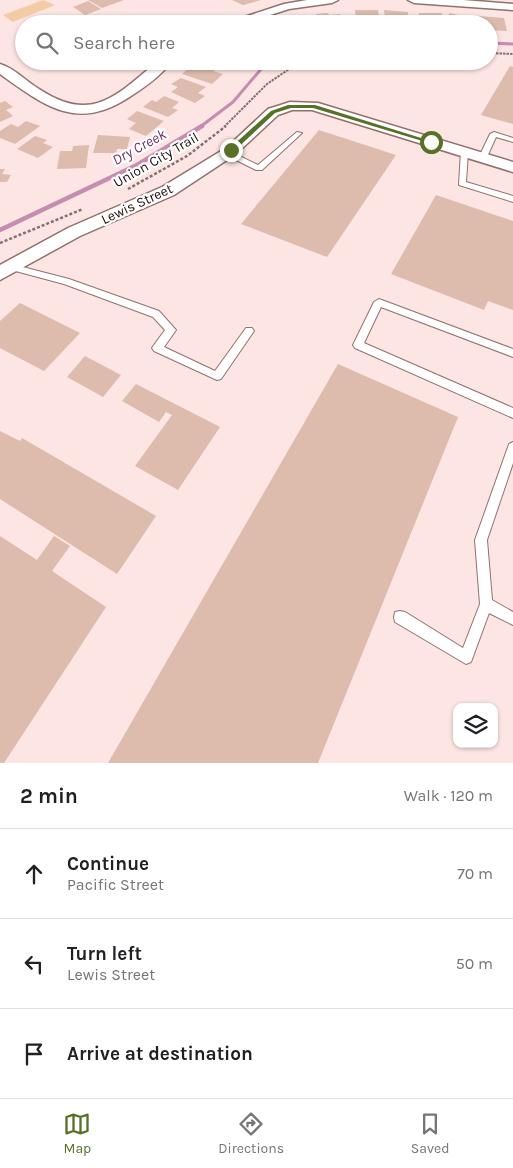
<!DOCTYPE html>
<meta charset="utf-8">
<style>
body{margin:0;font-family:Karla,sans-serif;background:#f6f6f6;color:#202124}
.controls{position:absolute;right:15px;bottom:15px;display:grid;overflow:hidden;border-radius:10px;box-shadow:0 1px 4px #0004}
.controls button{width:45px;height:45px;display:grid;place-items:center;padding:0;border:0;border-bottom:1px solid #e0e0e0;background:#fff;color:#202124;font:25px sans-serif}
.stop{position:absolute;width:15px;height:15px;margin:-11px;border:4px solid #577226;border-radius:50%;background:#fff}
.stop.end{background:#577226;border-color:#fff;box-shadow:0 1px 5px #0008}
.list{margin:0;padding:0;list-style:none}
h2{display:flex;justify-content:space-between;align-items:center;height:65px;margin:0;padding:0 20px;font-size:21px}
h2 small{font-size:16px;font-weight:400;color:#757577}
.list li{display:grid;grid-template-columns:32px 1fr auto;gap:15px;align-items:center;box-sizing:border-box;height:90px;padding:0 20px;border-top:1px solid #e0e0e0}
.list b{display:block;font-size:19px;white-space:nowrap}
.list p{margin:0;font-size:16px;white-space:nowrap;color:#757577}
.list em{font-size:16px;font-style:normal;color:#757577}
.icon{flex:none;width:28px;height:28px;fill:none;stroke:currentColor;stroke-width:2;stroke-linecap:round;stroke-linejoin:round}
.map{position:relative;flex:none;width:513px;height:763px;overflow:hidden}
.search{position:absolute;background:#fff;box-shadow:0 1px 4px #0004;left:15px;right:15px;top:15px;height:55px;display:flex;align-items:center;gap:12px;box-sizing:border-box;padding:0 18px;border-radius:28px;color:#757577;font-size:19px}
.sheet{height:335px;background:#fff}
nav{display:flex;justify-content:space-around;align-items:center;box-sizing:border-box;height:70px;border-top:1px solid #e0e0e0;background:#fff;font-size:14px;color:#757577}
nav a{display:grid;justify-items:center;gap:2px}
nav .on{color:#577226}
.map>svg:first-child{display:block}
</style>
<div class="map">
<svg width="513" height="763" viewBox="0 0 513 763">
<rect width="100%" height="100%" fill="#fde5e3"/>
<!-- green -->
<path fill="#f3cba7" d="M43 0 55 5 13 22 3 15Z"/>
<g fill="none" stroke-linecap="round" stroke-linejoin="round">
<!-- stream-far1 -->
<g stroke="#c68cb2" stroke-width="3">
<path d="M489 43 513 44"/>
<path d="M200 127 233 102 262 68 273 61"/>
</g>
<!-- stream -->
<path stroke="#c68cb2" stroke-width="4.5" d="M0 230 137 165 202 126"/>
</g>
<!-- building -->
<g fill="#ddbbad">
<path d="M88 0H124L102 8Z"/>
<path d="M232 0H261L243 5Z"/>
<path d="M88 1 101 9 85 15 73 7Z"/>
<path d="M355 10H378L380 22 356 23Z"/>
<path d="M384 10 408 12 409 24 396 23 395 19H385Z"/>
<path d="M327 13 330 15 340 14 348 24H324L316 14Z"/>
<path d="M419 13H442V24H418Z"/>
<path d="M449 13 472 18 473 24H449Z"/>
<path d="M312 15 317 24H292L288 18Z"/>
<path d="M479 16 504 18 507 31 489 30V24H480Z"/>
<path d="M202 64 216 69 213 71 223 74 212 84 182 74 190 67 196 69Z"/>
<path d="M510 66 513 67V124L481 115Z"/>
<path d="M181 78 206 87 198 93 205 96 195 103 171 92 178 87 171 84Z"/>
<path d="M164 96 179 102 172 108 178 110 168 117 143 107 152 100 156 102Z"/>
<path d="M5 101 13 107 6 110 13 116 0 122V103Z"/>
<path d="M137 111 164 121 146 136 129 129 136 123 127 119Z"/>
<path d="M26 121 40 126 15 144 0 138V131L11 124 18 127Z"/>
<path d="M319 130 396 155 327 257 241 224Z"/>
<path d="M98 135 130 137 127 149H117L116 153H93Z"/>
<path d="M35 136 47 140 43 143 53 147 38 158 17 149Z"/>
<path d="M89 145 86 168 57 169 60 151H72L73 146Z"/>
<path d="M0 169H5L2 174 11 175 7 182H0Z"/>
<path d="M436 195 513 221V310L488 301 484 310 391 274Z"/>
<path d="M20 303 80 333 44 371 0 348V321Z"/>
<path d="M85 356 121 375 103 397 67 377Z"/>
<path d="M338 364 458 417 318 763H108Z"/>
<path d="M136 384 220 427 178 490 135 466 172 415 166 412 159 422 122 401Z"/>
<path d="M0 431 20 441 22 438 156 516 117 574 0 499Z"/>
<path d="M0 536 37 560 54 536 70 546 52 571 106 607 4 763H0Z"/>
</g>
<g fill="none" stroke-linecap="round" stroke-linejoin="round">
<!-- lane casing -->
<g stroke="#92706e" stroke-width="2">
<g id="lane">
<path d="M197 17H201L211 24H204L197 19Z"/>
<path d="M297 132 302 133 262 170H256L222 153 223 151H229L258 165Z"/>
<path d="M494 132 513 138V142L496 137 486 159H480L479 157 490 134Z"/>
<path d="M461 150H464L468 152 466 182 513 196V202L459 185Z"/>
<path d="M11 264 69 279 159 311 176 330 164 347 215 371 246 328H252L254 331 221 379 217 380 154 351 152 348 154 345 165 330 153 317 64 284 8 269 7 267Z"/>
<path d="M379 299 513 349V357L381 307 364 343 513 408V418L355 348 353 345 374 302Z"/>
<path d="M513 442V463L487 540 492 600 513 612V625L489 613 471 662 466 664 395 622 394 617 395 612 400 611 405 612 463 648 480 604 475 540 508 447 509 444Z"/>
</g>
</g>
<!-- street casing -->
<g stroke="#92706e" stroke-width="3">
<g id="street">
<path d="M307 0H338L332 3 289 9 242 24H223L284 4Z"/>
<path d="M408 0H463L513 4V10L414 3Z"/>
<path d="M158 61H172C162 75 145 87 131 96 78 132 46 107 0 74V64C14 68 27 82 39 89 92 124 116 96 158 61Z"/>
<path d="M290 102 318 103 513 162V172L312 110H292L278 115 236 154 174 195 80 236 0 280V265L68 228 162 187 226 148 268 109Z"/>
</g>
</g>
<!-- path-far1 -->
<g stroke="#83716f" stroke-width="2" stroke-dasharray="2.5 1" stroke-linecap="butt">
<path d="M489 53 513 54"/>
<path d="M224 127 267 84 301 61"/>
</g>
<!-- path -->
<g stroke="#83716f" stroke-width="2.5" stroke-dasharray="3 2" stroke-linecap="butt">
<path d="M128 189 187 156 226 126"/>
<path d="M0 243 83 209"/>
</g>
<!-- lane -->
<use href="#lane" fill="#fff" fill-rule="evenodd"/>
<!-- street -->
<use href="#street" fill="#fff" fill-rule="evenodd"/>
</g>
<!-- route -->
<path fill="#577226" d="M288 105H315L434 142 429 143 313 108H291L275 113 233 152H229V149L271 111Z"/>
<g text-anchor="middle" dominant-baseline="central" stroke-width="4.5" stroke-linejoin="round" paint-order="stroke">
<!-- far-street labels -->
<g font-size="14" fill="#1d100f" stroke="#fff">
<text transform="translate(156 160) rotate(-30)">Union City Trail</text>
<text transform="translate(137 204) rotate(-25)">Lewis Street</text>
</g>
<!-- far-water labels -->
<g font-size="15" font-style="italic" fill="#752f61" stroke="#fff">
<text transform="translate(139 147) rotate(-29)">Dry Creek</text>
</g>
</g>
</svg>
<div class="controls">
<button><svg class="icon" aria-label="layers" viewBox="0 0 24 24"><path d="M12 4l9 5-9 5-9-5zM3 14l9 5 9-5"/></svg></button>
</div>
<div class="stop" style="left:431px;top:142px"></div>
<div class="stop end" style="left:231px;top:150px"></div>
<div class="search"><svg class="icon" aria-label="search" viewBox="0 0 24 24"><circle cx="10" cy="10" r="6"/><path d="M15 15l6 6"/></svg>Search here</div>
</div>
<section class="sheet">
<h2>2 min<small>Walk · 120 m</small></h2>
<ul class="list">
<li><svg class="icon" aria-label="ahead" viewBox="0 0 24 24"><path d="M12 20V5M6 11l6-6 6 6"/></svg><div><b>Continue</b><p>Pacific Street</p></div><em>70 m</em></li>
<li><svg class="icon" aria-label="left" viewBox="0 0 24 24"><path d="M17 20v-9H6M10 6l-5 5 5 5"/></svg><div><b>Turn left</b><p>Lewis Street</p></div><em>50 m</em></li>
<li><svg class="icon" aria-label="arrive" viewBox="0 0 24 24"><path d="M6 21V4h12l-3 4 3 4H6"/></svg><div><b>Arrive at destination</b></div></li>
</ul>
</section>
<nav>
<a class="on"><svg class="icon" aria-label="map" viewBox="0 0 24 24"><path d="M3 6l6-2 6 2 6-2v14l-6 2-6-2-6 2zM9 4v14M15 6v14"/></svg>Map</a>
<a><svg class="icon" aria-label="directions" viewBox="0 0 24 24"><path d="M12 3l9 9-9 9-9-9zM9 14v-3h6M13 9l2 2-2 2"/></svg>Directions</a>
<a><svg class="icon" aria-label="saved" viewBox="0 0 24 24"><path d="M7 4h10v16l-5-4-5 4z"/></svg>Saved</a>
</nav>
